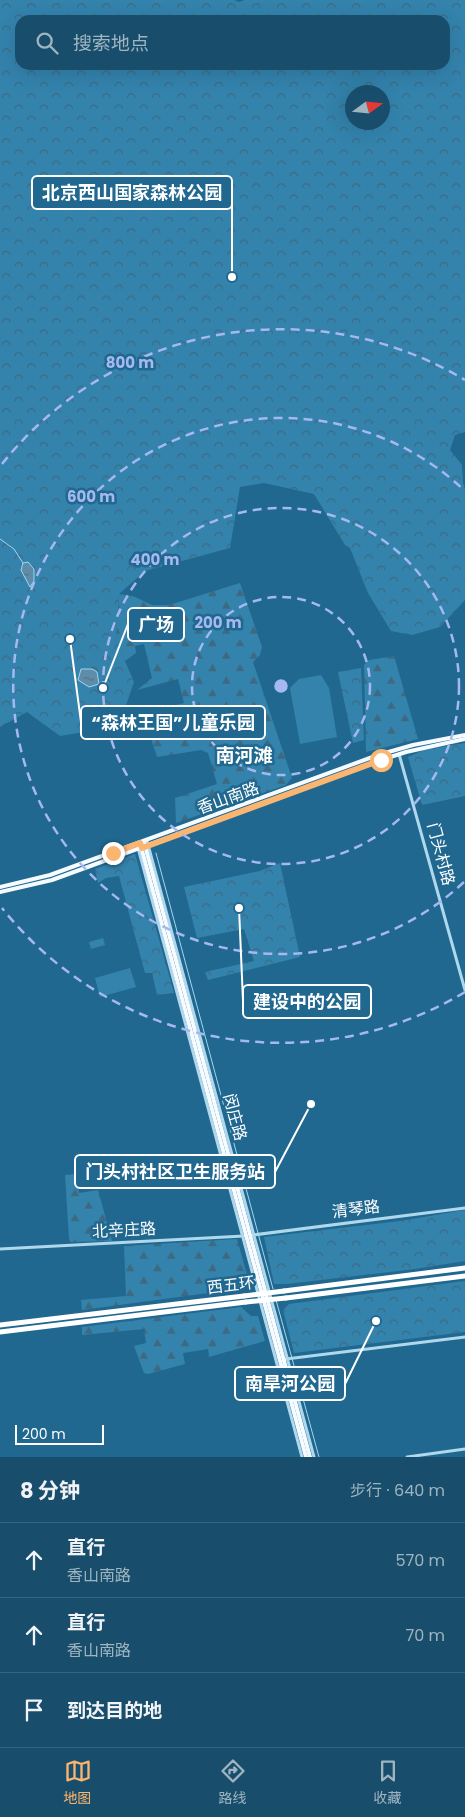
<!DOCTYPE html>
<html lang="zh">
<meta charset="utf-8">
<style>
body{margin:0;font-family:Poppins,"Noto Sans SC",sans-serif;background:#255873;color:#f1f3f6}
.compass{position:absolute;left:345px;top:85px;width:45px;height:45px;border-radius:50%;background:#184e6b;box-shadow:0 5px 20px #0002;rotate:75deg}
.scale{position:absolute;left:15px;bottom:12px;width:89px;box-sizing:border-box;padding-left:5px;border:2px solid #fff;border-top:0;font-size:14px;line-height:18px;white-space:nowrap;color:#fff;-webkit-text-stroke:4px #20688f;paint-order:stroke}
.stop{position:absolute;width:15px;height:15px;margin:-11px;border:4px solid #fab570;border-radius:50%;background:#fff}
.stop.end{background:#fab570;border-color:#fff;box-shadow:0 1px 5px #0008}
.list{margin:0;padding:0;list-style:none}
h2{display:flex;justify-content:space-between;align-items:center;height:65px;margin:0;padding:0 20px;font-size:21px}
h2 small{font-size:16px;font-weight:400;color:#9fb4c1}
.list li{display:grid;grid-template-columns:32px 1fr auto;gap:15px;align-items:center;box-sizing:border-box;height:75px;padding:0 20px;border-top:1px solid #36657e}
.list b{display:block;font-size:19px;white-space:nowrap}
.list p{margin:0;font-size:16px;white-space:nowrap;color:#9fb4c1}
.list em{font-size:16px;font-style:normal;color:#9fb4c1}
.icon{flex:none;width:28px;height:28px;fill:none;stroke:currentColor;stroke-width:2;stroke-linecap:round;stroke-linejoin:round}
.map{position:relative;flex:none;width:465px;height:1457px;overflow:hidden}
.search{position:absolute;background:#184e6b;box-shadow:0 5px 20px #0002;left:15px;right:15px;top:15px;height:55px;display:flex;align-items:center;gap:12px;box-sizing:border-box;padding:0 18px;border-radius:15px;color:#9fb4c1;font-size:19px}
.sheet{height:290px;background:#184e6b}
nav{display:flex;justify-content:space-around;align-items:center;box-sizing:border-box;height:70px;border-top:1px solid #36657e;background:#184e6b;font-size:14px;color:#9fb4c1}
nav a{display:grid;justify-items:center;gap:2px}
nav .on{color:#fab570}
.map>svg:first-child{display:block}
</style>
<div class="map">
<svg width="465" height="1457" viewBox="0 0 465 1457">
<defs>
<pattern id="forest-firs" width="22" height="20" patternUnits="userSpaceOnUse" patternTransform="scale(1.25)"><rect width="22" height="20" fill="#3383ad"/><path d="M5 1l3.5 6h-7zM16 11l3.5 6h-7z" fill="#3e6a81"/></pattern>
<pattern id="park-crowns" width="20" height="18" patternUnits="userSpaceOnUse" patternTransform="scale(1.25)"><rect width="20" height="18" fill="#3383ad"/><path d="M2 6a3 3 0 1 1 6 0M12 15a3 3 0 1 1 6 0" fill="none" stroke="#3e6a81"/></pattern>
<pattern id="water-ripples" width="26" height="14" patternUnits="userSpaceOnUse" patternTransform="scale(1.25)"><rect width="26" height="14" fill="#5d8da8"/><path d="M2 4q2-2 4 0t4 0M15 11q2-2 4 0t4 0" fill="none" stroke="#567383"/></pattern>
</defs>
<rect width="100%" height="100%" fill="#20688f"/>
<!-- forest -->
<g fill="url(#forest-firs)">
<path d="M240 583 262 647 260 655 253 662 292 778 286 785 176 823 175 798 217 784 208 753 201 750 157 757 143 714 184 703 178 679 137 690 152 678 144 644 135 646 136 653 125 661 116 640 119 594 133 596 152 605H169Z"/>
<path d="M394 656 418 739 366 752 364 665 369 660Z"/>
<path d="M76 1174 79 1193 98 1190 112 1241 71 1242 69 1239 65 1175Z"/>
<path d="M237 1239 249 1282 246 1288 82 1310 81 1300 126 1296 124 1246Z"/>
<path d="M241 1307 251 1316H258L265 1341 209 1357 208 1349 183 1353 185 1364 148 1374 144 1373 134 1346 146 1343 144 1329 82 1335V1327Z"/>
</g>
<!-- park -->
<g fill="url(#park-crowns)" fill-rule="evenodd">
<path d="M0 0H234L239 2 245 0H465V432L455 435 450 450 462 465 463 483 465 489V600L440 627 412 635 391 631 368 593 350 548 345 545 314 494 264 483 240 487 230 548 145 571 119 594 116 640 134 682 126 705 97 730 60 736 27 712 0 727ZM20 20H445V65H20ZM352 92H382V122H352Z"/>
<path d="M361 668 364 740 353 743 338 672Z"/>
<path d="M465 743V796L422 805 408 757 424 750Z"/>
<path d="M135 854 174 993 157 995 152 973H145L119 876 106 878 98 883 95 869Z"/>
<path d="M280 863 300 957 208 980 205 972 254 961 244 929 197 938 184 887 260 871Z"/>
<path d="M465 1210V1261L415 1269 287 1284H274L264 1237 400 1221Z"/>
<path d="M465 1281V1332L294 1353 283 1310 289 1304Z"/>
</g>
<!-- pitch -->
<g fill="#3383ad">
<path d="M321 675 329 688 337 737 300 744 290 688 299 679Z"/>
<path d="M103 938 105 945 91 949 89 942Z"/>
<path d="M130 968 136 987 100 997 95 978Z"/>
</g>
<!-- water -->
<g fill="url(#water-ripples)" stroke="#a3d5ee">
<path d="M28 562 34 569V581L30 587 21 570 23 563Z"/>
<path d="M81 669H92L97 672 99 684 89 687 78 680Z"/>
</g>
<g fill="none" stroke-linecap="round" stroke-linejoin="round">
<!-- stream -->
<g stroke="#a3d5ee" stroke-width="1">
<path d="M0 539 14 549 23 563"/>
<path d="M156 853 273 1289"/>
<path d="M276 1300 319 1457"/>
</g>
<!-- minor -->
<g stroke="#afd8ed" stroke-width="3">
<path d="M399 754 465 990"/>
<path d="M147 841 314 1457"/>
<path d="M137 844 302 1457"/>
<path d="M253 1235 465 1208"/>
<path d="M0 1249 244 1236"/>
<path d="M286 1359 465 1337"/>
<path d="M407 1457 465 1449"/>
</g>
<!-- major -->
<g stroke="#f5fbff" stroke-width="4">
<path d="M144 842 310 1457"/>
<path d="M140 843 306 1457"/>
<path d="M0 887 50 875 378 755 413 745 465 735"/>
<path d="M0 892 52 880 381 760 406 752 465 739"/>
</g>
<!-- highway -->
<g stroke="#fff" stroke-width="5">
<path d="M284 1291 465 1268"/>
<path d="M286 1298 465 1276"/>
<path d="M0 1325 244 1296"/>
<path d="M0 1332 246 1302"/>
</g>
<!-- highway-bridge -->
<g stroke="#fff" stroke-width="5">
<path d="M244 1296 284 1291"/>
<path d="M246 1302 286 1298"/>
</g>
</g>
<g fill="none" stroke-linecap="round" stroke-linejoin="round">
<!-- route -->
<path stroke="#fab570" stroke-width="6" d="M113 853 140 843 142 848 381 760"/>
</g>
<!-- distance rings -->
<g fill="none" stroke="#a5b8ef" stroke-width="2.5" stroke-dasharray="9 6">
<circle cx="281" cy="686" r="89"/>
<circle cx="281" cy="686" r="178"/>
<path d="M464 882A268 268 0 1 1 464 490"/>
<path d="M465 992A357 357 0 0 1 2 908M2 464A357 357 0 0 1 465 380"/>
</g>
<g text-anchor="middle" dominant-baseline="central" stroke-width="5" stroke-linejoin="round" paint-order="stroke">
<!-- street labels -->
<g font-size="16" fill="#fff" stroke="#20688f">
<text transform="translate(228 798) rotate(-20)">香山南路</text>
<text transform="translate(441 854) rotate(75)">门头村路</text>
<text transform="translate(235 1117) rotate(75)">闵庄路</text>
<text transform="translate(356 1209) rotate(-7)">清琴路</text>
<text transform="translate(124 1230) rotate(-3)">北辛庄路</text>
<text transform="translate(231 1285) rotate(-7)">西五环</text>
</g>
<!-- quarter labels -->
<g font-size="19" font-weight="bold" fill="#fff" stroke="#20688f">
<text x="244" y="755">南河滩</text>
</g>
</g>
<circle cx="281" cy="686" r="8" fill="#a5b8ef" stroke="#20688f" stroke-width="2.5"/>
<g font-size="15" text-anchor="middle" font-weight="bold" fill="#a5b8ef" stroke="#20688f" stroke-width="5" stroke-linejoin="round" paint-order="stroke">
<text x="130" y="368">800 m</text>
<text x="91" y="502">600 m</text>
<text x="155" y="565">400 m</text>
<text x="218" y="628">200 m</text>
</g>
<!-- callouts -->
<path fill="none" stroke="#fff" stroke-width="2" d="M232 277L232 193M103 688L128 624M70 639L81 722M239 908L243 1001M311 1104L275 1172M376 1321L345 1384"/>
<g fill="#fff" stroke="#20688f" stroke-width="2">
<circle cx="232" cy="277" r="5"/>
<circle cx="103" cy="688" r="5"/>
<circle cx="70" cy="639" r="5"/>
<circle cx="239" cy="908" r="5"/>
<circle cx="311" cy="1104" r="5"/>
<circle cx="376" cy="1321" r="5"/>
</g>
<g fill="#20688f" stroke="#fff" stroke-width="2">
<rect x="32" y="176" width="200" height="33" rx="5"/>
<rect x="128" y="608" width="56" height="33" rx="5"/>
<rect x="81" y="706" width="184" height="33" rx="5"/>
<rect x="243" y="985" width="128" height="33" rx="5"/>
<rect x="75" y="1155" width="200" height="33" rx="5"/>
<rect x="235" y="1367" width="110" height="33" rx="5"/>
</g>
<g font-size="18" text-anchor="middle" font-weight="bold" fill="#fff">
<text x="132" y="199">北京西山国家森林公园</text>
<text x="156" y="631">广场</text>
<text x="173" y="729">“森林王国”儿童乐园</text>
<text x="307" y="1008">建设中的公园</text>
<text x="175" y="1178">门头村社区卫生服务站</text>
<text x="290" y="1390">南旱河公园</text>
</g>
</svg>
<svg class="compass" viewBox="-18 -18 36 36"><path d="M0-13l5 13h-10z" fill="#e53935"/><path d="M0 13l5-13h-10z" fill="#9fb4c1"/></svg>
<div class="scale">200 m</div>
<div class="stop" style="left:381px;top:760px"></div>
<div class="stop end" style="left:113px;top:853px"></div>
<div class="search"><svg class="icon" aria-label="search" viewBox="0 0 24 24"><circle cx="10" cy="10" r="6"/><path d="M15 15l6 6"/></svg>搜索地点</div>
</div>
<section class="sheet">
<h2>8 分钟<small>步行 · 640 m</small></h2>
<ul class="list">
<li><svg class="icon" aria-label="ahead" viewBox="0 0 24 24"><path d="M12 20V5M6 11l6-6 6 6"/></svg><div><b>直行</b><p>香山南路</p></div><em>570 m</em></li>
<li><svg class="icon" aria-label="ahead" viewBox="0 0 24 24"><path d="M12 20V5M6 11l6-6 6 6"/></svg><div><b>直行</b><p>香山南路</p></div><em>70 m</em></li>
<li><svg class="icon" aria-label="arrive" viewBox="0 0 24 24"><path d="M6 21V4h12l-3 4 3 4H6"/></svg><div><b>到达目的地</b></div></li>
</ul>
</section>
<nav>
<a class="on"><svg class="icon" aria-label="map" viewBox="0 0 24 24"><path d="M3 6l6-2 6 2 6-2v14l-6 2-6-2-6 2zM9 4v14M15 6v14"/></svg>地图</a>
<a><svg class="icon" aria-label="directions" viewBox="0 0 24 24"><path d="M12 3l9 9-9 9-9-9zM9 14v-3h6M13 9l2 2-2 2"/></svg>路线</a>
<a><svg class="icon" aria-label="saved" viewBox="0 0 24 24"><path d="M7 4h10v16l-5-4-5 4z"/></svg>收藏</a>
</nav>
